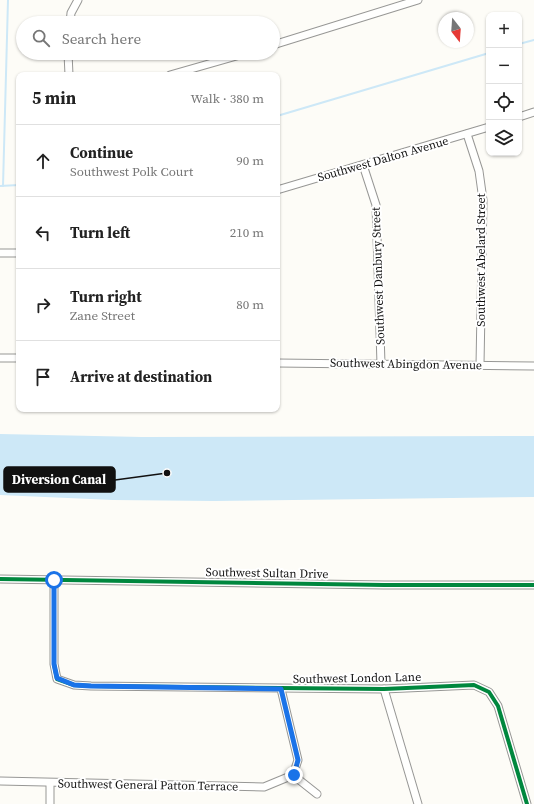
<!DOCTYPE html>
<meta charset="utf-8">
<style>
body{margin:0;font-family:"Source Serif 4",serif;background:#f2f2f2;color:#222}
.controls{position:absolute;right:12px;top:12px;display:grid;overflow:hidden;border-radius:8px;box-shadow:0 1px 3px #0004}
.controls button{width:36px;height:36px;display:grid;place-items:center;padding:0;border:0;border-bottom:1px solid #e0e0e0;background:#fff;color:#222;font:20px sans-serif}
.compass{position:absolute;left:438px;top:12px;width:36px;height:36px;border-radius:50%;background:#fff;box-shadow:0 1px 3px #0004;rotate:163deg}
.stop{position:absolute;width:12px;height:12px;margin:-9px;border:3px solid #1a73e8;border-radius:50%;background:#fff}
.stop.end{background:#1a73e8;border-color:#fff;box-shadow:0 1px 4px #0008}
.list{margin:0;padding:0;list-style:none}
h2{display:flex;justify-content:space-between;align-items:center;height:52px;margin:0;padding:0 16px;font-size:17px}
h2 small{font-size:13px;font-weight:400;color:#767676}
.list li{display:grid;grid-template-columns:26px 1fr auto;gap:12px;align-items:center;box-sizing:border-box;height:72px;padding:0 16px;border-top:1px solid #e0e0e0}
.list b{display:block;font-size:15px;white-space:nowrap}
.list p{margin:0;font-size:13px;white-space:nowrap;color:#767676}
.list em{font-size:13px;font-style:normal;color:#767676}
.icon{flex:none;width:22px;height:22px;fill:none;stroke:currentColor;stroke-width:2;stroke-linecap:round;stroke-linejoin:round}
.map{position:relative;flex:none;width:534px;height:804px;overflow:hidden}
.search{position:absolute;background:#fff;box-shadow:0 1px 3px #0004;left:16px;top:16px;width:264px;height:44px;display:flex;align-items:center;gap:10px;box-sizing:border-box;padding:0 14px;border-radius:22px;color:#767676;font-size:15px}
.panel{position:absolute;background:#fff;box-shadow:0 1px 3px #0004;left:16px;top:72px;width:264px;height:340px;border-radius:8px}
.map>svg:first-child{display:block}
</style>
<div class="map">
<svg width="534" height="804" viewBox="0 0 534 804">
<rect width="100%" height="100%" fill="#fdfcf7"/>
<!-- water -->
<path fill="#cde8f7" d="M0 434 142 437 534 436V497L214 501 113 500 0 495Z"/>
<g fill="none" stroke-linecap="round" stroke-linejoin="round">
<!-- stream -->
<g stroke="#cde8f7" stroke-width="2">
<path d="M519 44 534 40"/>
<path d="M277 116 489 53"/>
<path d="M0 186 19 185"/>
<path d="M3 186 8 0"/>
</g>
<!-- minor casing -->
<g stroke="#979795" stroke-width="9">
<g id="minor">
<path d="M70 23 71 13 78 0"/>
<path d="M273 45 418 0"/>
<path d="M68 53 69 75"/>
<path d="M170 75 247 53"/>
<path d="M519 117 534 112"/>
<path d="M467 134 479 171 483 200 480 365"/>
<path d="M363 165 376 205 381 364"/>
<path d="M277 190 489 127"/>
<path d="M0 253H19"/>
<path d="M0 358H19"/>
<path d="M277 363 534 366"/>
<path d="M0 579 384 585H534"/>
<path d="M54 580V664L57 679 74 685 91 686 384 689 474 685 489 692 498 706 527 804"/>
<path d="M281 689 298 760 293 775"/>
<path d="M384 689 418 804"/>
<path d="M293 775 317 794"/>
<path d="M0 781 264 787 293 775"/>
<path d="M50 804V783"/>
</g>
</g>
<!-- minor -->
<use href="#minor" stroke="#fffffe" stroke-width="7"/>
<!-- cycleway casing -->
<g stroke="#fff" stroke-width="6">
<g id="cycleway">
<path d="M0 579 384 585H534"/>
<path d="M54 580V664L57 679 74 685 91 686 384 689 474 685 489 692 498 706 527 804"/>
</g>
</g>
<!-- cycleway -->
<use href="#cycleway" stroke="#00873e" stroke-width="4"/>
</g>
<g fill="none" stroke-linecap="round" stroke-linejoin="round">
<!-- route -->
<path stroke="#1a73e8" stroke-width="5" d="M54 580V664L57 678 74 685 91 686 281 689 298 760 294 775"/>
</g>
<g text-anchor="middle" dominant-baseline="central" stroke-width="4" stroke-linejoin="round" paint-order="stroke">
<!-- street labels -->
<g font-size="12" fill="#111" stroke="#fff">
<text transform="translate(383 159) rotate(-16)">Southwest Dalton Avenue</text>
<text transform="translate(481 260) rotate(-90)">Southwest Abelard Street</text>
<text transform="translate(378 276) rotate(-92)">Southwest Danbury Street</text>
<text transform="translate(406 364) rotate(1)">Southwest Abingdon Avenue</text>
<text transform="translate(267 573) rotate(1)">Southwest Sultan Drive</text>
<text transform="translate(357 678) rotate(-1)">Southwest London Lane</text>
<text transform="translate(148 785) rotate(1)">Southwest General Patton Terrace</text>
</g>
</g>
<!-- callouts -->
<path fill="none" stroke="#111" stroke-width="1.5" d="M167 473L115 480"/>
<circle fill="#111" stroke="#fff" stroke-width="1.5" cx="167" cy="473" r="4"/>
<rect fill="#111" stroke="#111" stroke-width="1.5" x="4" y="467" width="111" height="25" rx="4"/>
<g font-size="13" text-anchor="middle" font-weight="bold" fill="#fff">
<text x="59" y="484">Diversion Canal</text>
</g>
</svg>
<div class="controls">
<button>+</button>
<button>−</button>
<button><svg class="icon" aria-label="locate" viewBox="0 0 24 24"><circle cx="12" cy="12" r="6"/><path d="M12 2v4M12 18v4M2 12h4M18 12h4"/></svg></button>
<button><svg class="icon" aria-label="layers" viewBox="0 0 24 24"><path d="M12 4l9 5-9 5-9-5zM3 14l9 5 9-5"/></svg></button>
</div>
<svg class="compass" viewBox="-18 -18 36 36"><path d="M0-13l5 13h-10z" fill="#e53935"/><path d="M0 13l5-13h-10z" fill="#767676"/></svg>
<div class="stop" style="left:54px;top:580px"></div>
<div class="stop end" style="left:294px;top:775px"></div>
<div class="search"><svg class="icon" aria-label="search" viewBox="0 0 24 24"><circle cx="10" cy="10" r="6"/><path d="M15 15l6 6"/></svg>Search here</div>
<section class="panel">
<h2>5 min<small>Walk · 380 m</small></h2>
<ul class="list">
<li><svg class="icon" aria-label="ahead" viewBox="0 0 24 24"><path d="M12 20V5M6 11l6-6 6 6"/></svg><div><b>Continue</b><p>Southwest Polk Court</p></div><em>90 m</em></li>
<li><svg class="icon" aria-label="left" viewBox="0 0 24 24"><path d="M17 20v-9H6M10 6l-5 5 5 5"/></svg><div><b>Turn left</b></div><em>210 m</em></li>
<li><svg class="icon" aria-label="right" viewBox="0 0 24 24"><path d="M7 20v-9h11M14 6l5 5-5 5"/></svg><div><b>Turn right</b><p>Zane Street</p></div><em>80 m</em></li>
<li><svg class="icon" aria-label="arrive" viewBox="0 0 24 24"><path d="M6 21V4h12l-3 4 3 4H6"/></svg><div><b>Arrive at destination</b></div></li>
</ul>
</section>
</div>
